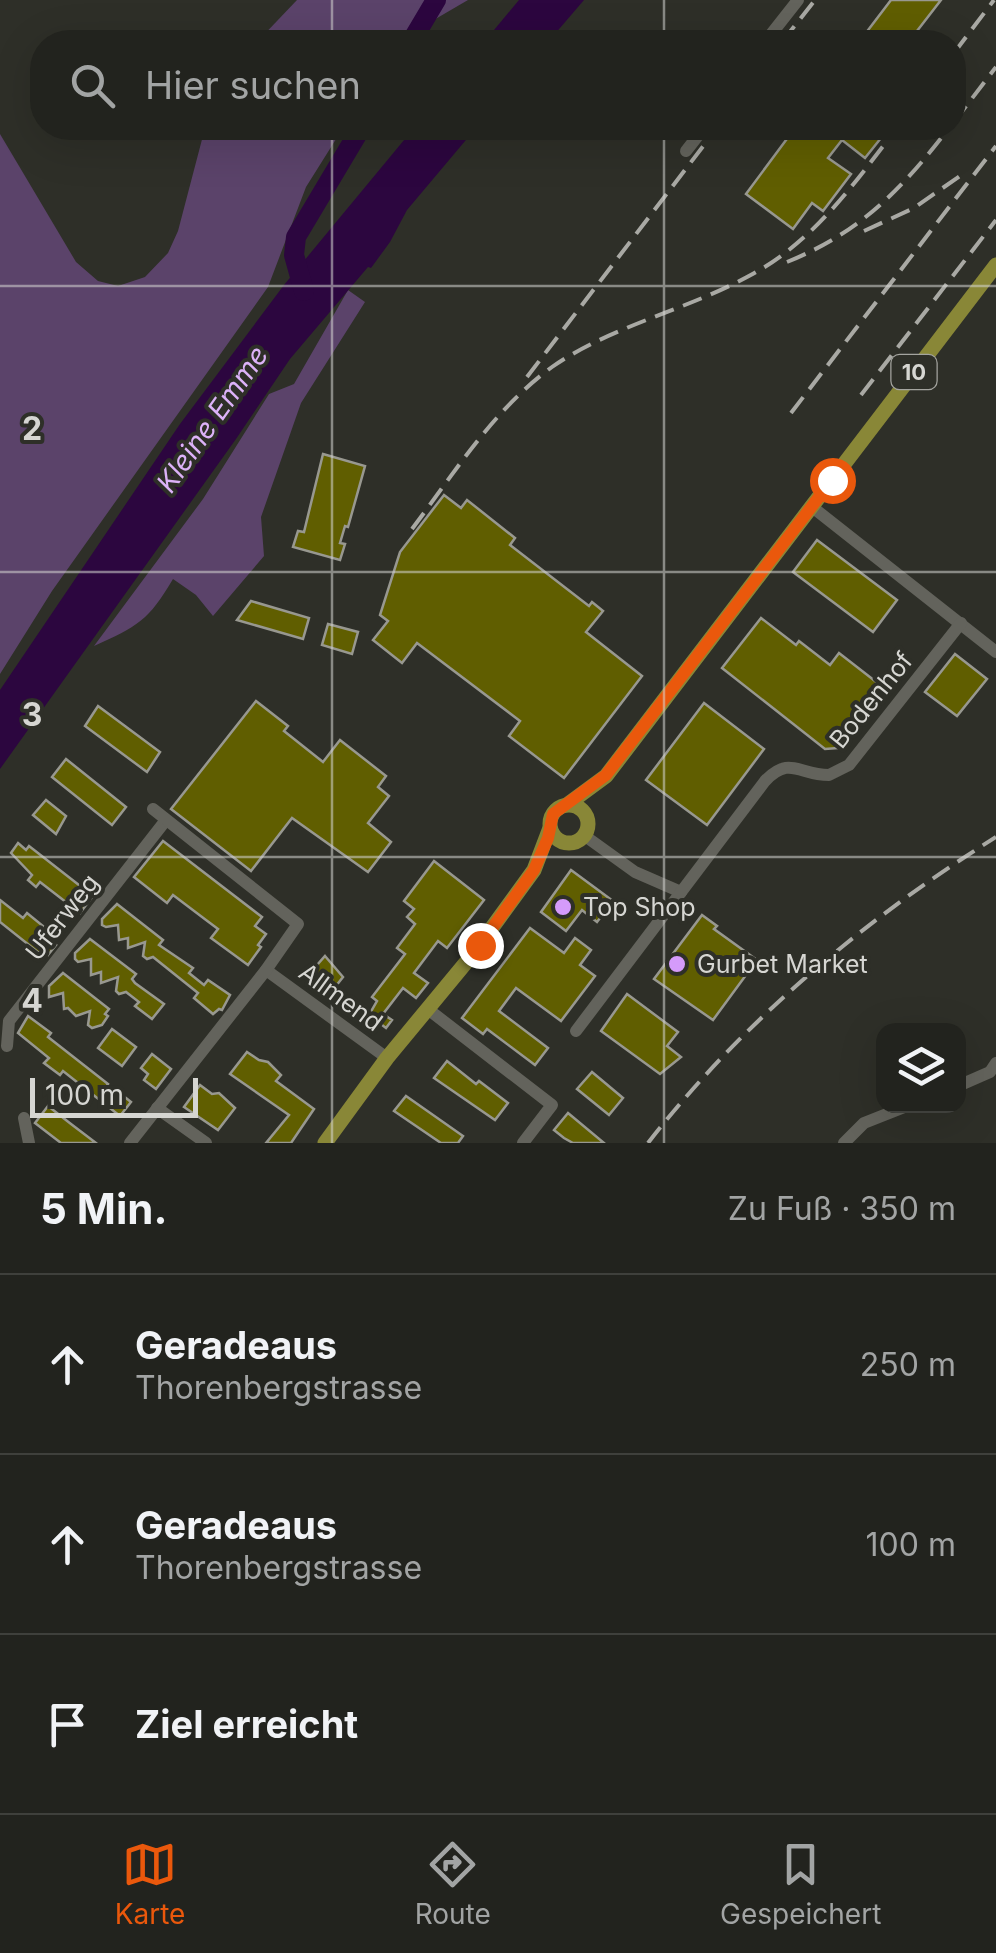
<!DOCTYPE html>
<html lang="de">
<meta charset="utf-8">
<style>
body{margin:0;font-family:Inter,sans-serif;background:#2a2b27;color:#f1f3f6}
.controls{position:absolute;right:30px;bottom:30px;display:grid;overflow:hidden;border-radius:20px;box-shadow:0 10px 40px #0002}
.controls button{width:90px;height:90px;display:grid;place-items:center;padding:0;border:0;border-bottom:2px solid #3f403c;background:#22231e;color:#f1f3f6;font:50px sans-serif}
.scale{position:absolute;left:30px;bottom:25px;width:168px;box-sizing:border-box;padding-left:10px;border:5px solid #d6d6d2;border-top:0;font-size:28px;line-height:35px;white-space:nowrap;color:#d6d6d2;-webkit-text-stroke:8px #2e2f28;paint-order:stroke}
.stop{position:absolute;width:30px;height:30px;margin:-22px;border:8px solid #ea580c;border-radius:50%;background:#fff}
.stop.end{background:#ea580c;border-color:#fff;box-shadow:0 2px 10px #0008}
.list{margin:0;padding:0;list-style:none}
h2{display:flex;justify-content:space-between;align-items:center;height:130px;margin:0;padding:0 40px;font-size:42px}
h2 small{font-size:32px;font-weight:400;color:#a2a4a4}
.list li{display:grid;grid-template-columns:65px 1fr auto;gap:30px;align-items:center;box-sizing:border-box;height:180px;padding:0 40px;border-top:2px solid #3f403c}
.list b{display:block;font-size:38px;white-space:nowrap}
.list p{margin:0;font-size:32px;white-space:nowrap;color:#a2a4a4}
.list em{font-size:32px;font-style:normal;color:#a2a4a4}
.icon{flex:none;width:55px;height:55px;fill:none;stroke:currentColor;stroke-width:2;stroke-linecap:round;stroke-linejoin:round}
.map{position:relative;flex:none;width:996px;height:1143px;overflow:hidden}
.search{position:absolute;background:#22231e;box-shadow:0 10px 40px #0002;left:30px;right:30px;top:30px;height:110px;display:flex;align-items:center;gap:25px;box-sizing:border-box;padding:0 35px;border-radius:40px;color:#a2a4a4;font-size:38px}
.sheet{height:670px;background:#22231e}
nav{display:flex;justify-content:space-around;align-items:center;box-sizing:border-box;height:140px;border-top:2px solid #3f403c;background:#22231e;font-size:28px;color:#a2a4a4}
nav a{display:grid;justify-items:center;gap:5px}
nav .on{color:#ea580c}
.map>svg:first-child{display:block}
</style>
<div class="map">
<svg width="996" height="1143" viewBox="0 0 996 1143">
<rect width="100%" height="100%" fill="#2e2f28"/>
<!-- green -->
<g fill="#5b436a">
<path d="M297 0H468L396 42H257Z"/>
<path d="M205 128H343L306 187 268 287 52 591 0 674V134L76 262 98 281 118 286 145 277 168 253 178 231Z"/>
<path d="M348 290 365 302 301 403 261 517 264 556 213 616 196 595 173 579C149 620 137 627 94 646L203 499 269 394 294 384Z"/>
</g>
<!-- water -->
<g fill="#2c063f">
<path d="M519 0H584L548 42H484Z"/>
<path d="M414 128H476L407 210 390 242 371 268 368 267 290 359 236 439 0 769V690L180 424 284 285Z"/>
</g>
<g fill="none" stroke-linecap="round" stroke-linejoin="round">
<!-- river -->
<g stroke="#2c063f" stroke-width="20">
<path d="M411 42 436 0"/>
<path d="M304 291 294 255 296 237 361 128"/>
</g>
</g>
<!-- building -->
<g fill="#605e00" stroke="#989890" stroke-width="2.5">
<path d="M891 0H941L917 31 921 34 915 42H859Z"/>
<path d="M795 128H889L865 158 842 140 828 158 851 174 823 211 812 203 793 229 746 194Z"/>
<path d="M323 454 365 466 348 527 345 526 340 543 345 544 340 560 293 547 298 531 304 532Z"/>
<path d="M444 495 461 508 467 500 515 538 510 545 589 606 592 602 603 611 586 632 642 676 564 778 509 736 520 721 417 643 402 663 373 640 388 621 380 615 400 552Z"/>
<path d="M817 540 897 600 873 632 793 572Z"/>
<path d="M251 601 309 618 303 639 237 620Z"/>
<path d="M761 618 796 645 799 641 830 665 839 653 884 688 838 748 825 749 722 668Z"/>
<path d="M328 624 358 632 352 654 322 645Z"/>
<path d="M955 654 987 679 957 716 925 692Z"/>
<path d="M256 701 288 726 284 731 323 762 340 740 386 776 378 787 389 796 368 823 391 842 368 872 292 818 251 871 171 809Z"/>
<path d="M704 703 764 749 707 825 646 780Z"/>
<path d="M98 706 160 752 147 772 85 726Z"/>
<path d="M66 759 126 807 112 825 52 777Z"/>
<path d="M46 800 66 816 56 834 33 815Z"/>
<path d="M163 841 262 917 255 926 266 934 258 945 261 947 248 965 211 938 218 929 206 920 173 895 167 903 134 877Z"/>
<path d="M18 843 26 850 29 846 93 896 80 913 40 882 36 887 28 880 32 875 11 853Z"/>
<path d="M434 861 484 900 447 948 438 941 414 973 428 983 416 998 403 988 383 1014 392 1020 386 1028 369 1015 377 1001 372 997 405 954 397 948 415 924 407 917 414 909 404 901Z"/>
<path d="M571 870 613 901 597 922 582 910 566 931 541 912Z"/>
<path d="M0 900 23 918 27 913 54 935 49 940 56 945 48 955 42 949 39 953 0 922Z"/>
<path d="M117 904 163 940 159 945 193 968 189 973 204 985 208 980 230 995 222 1010 219 1009 213 1014 194 998 198 993 153 957 147 959 143 956 145 942 128 948V938L119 940 118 925 106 927 102 925V919Z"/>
<path d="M702 915 717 926 714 929 757 960 713 1020 654 979Z"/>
<path d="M530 928 564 953 575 938 591 950 580 965 595 976 561 1021 516 988 499 1011 548 1048 535 1065 487 1029 483 1034 462 1018Z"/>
<path d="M90 939 136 974 132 979 135 983 164 1004 152 1019 135 1006 139 1002 126 992 119 994 116 991 118 977 101 983V972L91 975V959L78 962 75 959V953Z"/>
<path d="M325 956 343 977 332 991 310 973Z"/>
<path d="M63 973 109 1009 105 1014 108 1016 102 1025 92 1028 88 1025 90 1011 76 1016 68 1008 64 1009 63 993 49 997V986Z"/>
<path d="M627 994 678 1032 667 1046 681 1057 660 1074 601 1031Z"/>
<path d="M28 1016 51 1033 48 1037 108 1084 103 1091 116 1101 121 1094 131 1102 120 1116 63 1071 60 1075 44 1063 49 1058 18 1033Z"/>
<path d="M112 1029 136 1047 122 1066 98 1048Z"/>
<path d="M247 1052 259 1060 268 1062 281 1075 276 1081 314 1109 291 1143H266L289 1115 230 1074Z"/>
<path d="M152 1054 171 1069 156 1089 144 1080 148 1074 141 1068Z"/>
<path d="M447 1061 476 1084 479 1081 508 1103 495 1120 434 1078Z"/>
<path d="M592 1072 623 1098 609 1115 577 1089Z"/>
<path d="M200 1085 212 1094 219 1093 235 1108 218 1130 184 1107Z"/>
<path d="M406 1096 463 1136 458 1143H441L394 1111Z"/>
<path d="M48 1106 71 1124 96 1143H61L35 1123Z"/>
<path d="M568 1113 604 1143H573L564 1138 554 1130Z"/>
</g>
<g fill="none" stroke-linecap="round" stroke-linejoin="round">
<!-- minor -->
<g stroke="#63635c" stroke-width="12">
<path d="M765 42 798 0"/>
<path d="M686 151 704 128"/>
<path d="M811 506 996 652"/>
<path d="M585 836 635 872 681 892"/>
<path d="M266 970 387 1058"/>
<path d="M429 1010 552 1105 523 1143"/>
<path d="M576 1031 765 781C790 755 799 775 829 775L849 765 961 623"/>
<path d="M7 1046 9 1021 166 820"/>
<path d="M958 1086 990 1072 996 1063"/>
<path d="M157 1108 206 1143"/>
<path d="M24 1118 29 1143"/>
<path d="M130 1143 266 970 298 924 153 809"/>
<path d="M844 1143 864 1123 907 1106"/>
</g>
<!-- major -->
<g stroke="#898737" stroke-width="15">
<path d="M568 804 606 776 996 265"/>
<circle cx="569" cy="824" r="19"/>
<path d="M325 1143 387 1058 473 954 534 870 550 828"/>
</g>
<!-- rail -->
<g stroke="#a9a9a4" stroke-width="4" stroke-dasharray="20 10" stroke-linecap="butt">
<path d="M782 42 815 0"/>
<path d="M954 53 994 0"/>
<path d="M954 122 996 67"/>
<path d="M864 231 914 208 967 171"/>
<path d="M787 262C861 232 902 189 949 128"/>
<path d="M527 377 717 128"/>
<path d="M861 395 996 220"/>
<path d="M791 413 996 146"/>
<path d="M412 529C455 472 494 409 552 367 611 326 684 311 747 277 813 243 853 185 897 128"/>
<path d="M648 1143C743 1021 865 919 996 837"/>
</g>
</g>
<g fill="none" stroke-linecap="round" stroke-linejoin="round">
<!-- route -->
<path stroke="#ea580c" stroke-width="12" d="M480 945 534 870 548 838 553 814 606 775 832 480"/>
</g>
<!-- grid -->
<path fill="none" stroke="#d6d6d2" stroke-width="2.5" stroke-opacity="0.55" d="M332 0V42M664 0V42M332 128V1143M664 128V1143M0 286H996M0 572H996M0 857H996"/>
<!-- markers -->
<g fill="#d59bfb" stroke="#2e2f28" stroke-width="4">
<circle cx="563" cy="907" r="10"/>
<circle cx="677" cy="964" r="10"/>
</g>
<g text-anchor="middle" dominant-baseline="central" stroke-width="8" stroke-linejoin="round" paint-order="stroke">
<!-- shield labels -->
<rect fill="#2e2f28" stroke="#a4a49f" stroke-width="2.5" x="891.5" y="355" width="45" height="34" rx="8"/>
<g font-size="22" font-weight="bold" fill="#d6d6d2">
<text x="914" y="372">10</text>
</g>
<!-- street labels -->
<g font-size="25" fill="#d6d6d2" stroke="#2e2f28">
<text transform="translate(871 700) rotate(-51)">Bodenhof</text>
<text transform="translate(62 917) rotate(-52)">Uferweg</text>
<text transform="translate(341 997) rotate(36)">Allmend</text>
</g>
<!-- poi labels -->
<g font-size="25" fill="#d6d6d2" stroke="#2e2f28" text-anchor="start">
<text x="583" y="907">Top Shop</text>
<text x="697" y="964">Gurbet Market</text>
</g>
<!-- water labels -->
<g font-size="28" font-style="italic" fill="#dcb2f8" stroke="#2e2f28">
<text transform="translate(212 419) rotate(-55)">Kleine Emme</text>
</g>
</g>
<g font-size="32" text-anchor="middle" font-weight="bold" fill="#d6d6d2" stroke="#2e2f28" stroke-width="8" stroke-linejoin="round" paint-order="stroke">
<text x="32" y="440">2</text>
<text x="32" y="726">3</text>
<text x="32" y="1012">4</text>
</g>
</svg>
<div class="controls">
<button><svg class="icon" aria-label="layers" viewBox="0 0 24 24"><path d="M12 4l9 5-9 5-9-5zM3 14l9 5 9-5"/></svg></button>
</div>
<div class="scale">100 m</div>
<div class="stop" style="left:832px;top:480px"></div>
<div class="stop end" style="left:480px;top:945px"></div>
<div class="search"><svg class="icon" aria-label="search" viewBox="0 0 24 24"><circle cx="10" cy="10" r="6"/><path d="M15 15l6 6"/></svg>Hier suchen</div>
</div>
<section class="sheet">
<h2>5 Min.<small>Zu Fuß · 350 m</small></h2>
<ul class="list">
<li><svg class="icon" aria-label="ahead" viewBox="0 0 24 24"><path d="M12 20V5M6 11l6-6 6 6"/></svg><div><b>Geradeaus</b><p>Thorenbergstrasse</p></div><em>250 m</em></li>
<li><svg class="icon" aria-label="ahead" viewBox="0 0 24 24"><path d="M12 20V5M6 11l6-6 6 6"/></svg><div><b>Geradeaus</b><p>Thorenbergstrasse</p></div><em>100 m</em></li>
<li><svg class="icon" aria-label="arrive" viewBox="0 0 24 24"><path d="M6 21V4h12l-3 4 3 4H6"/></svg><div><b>Ziel erreicht</b></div></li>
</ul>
</section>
<nav>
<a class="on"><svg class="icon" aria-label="map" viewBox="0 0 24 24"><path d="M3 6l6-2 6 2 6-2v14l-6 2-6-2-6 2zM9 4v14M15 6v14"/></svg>Karte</a>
<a><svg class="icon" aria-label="directions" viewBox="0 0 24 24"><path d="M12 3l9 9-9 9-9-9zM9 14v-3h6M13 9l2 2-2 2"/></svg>Route</a>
<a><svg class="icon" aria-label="saved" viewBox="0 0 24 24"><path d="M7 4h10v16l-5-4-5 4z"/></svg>Gespeichert</a>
</nav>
